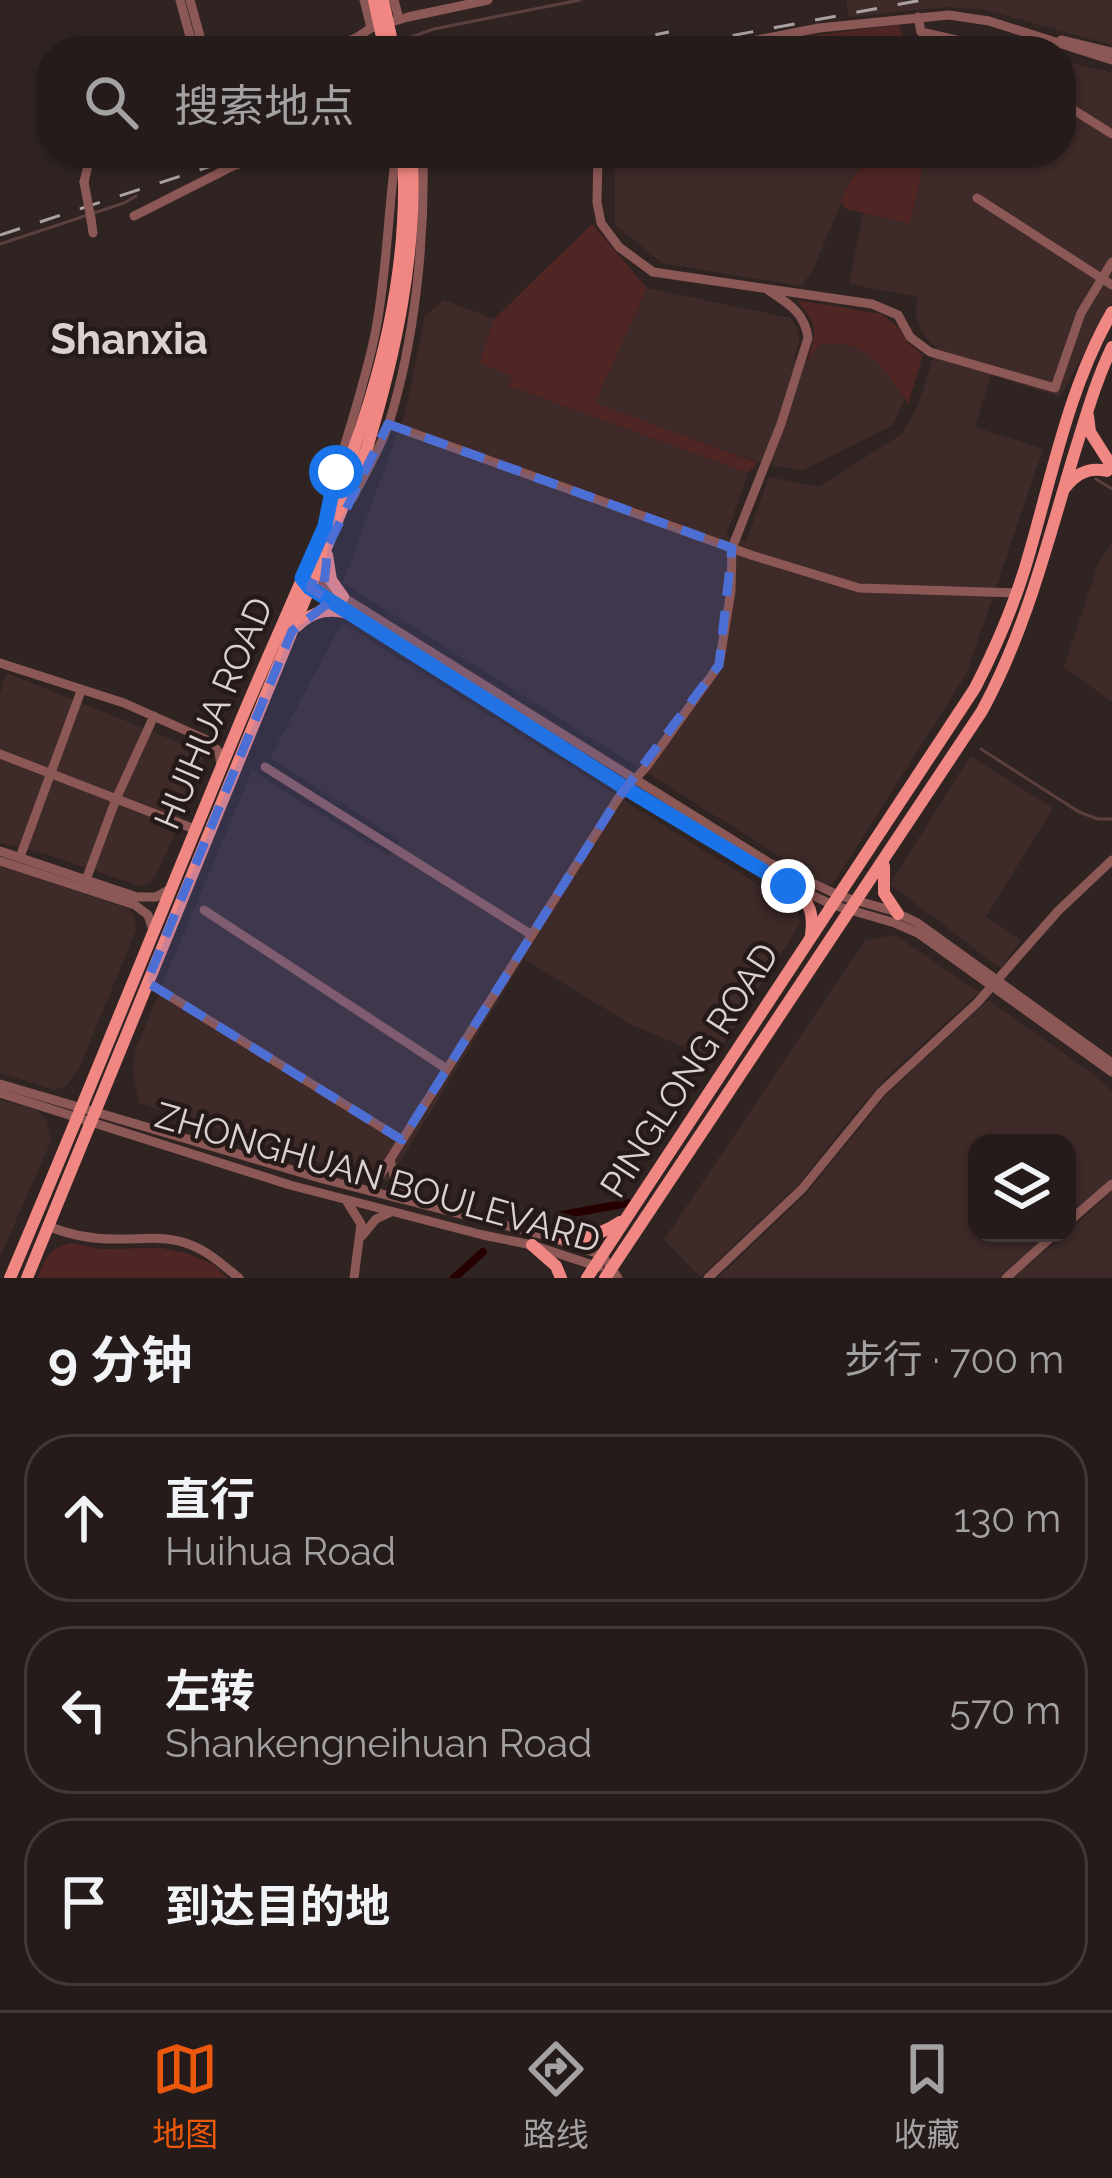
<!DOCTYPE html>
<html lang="zh">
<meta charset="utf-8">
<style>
body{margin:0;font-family:Raleway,"Noto Sans SC",sans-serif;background:#2c2423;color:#f1f3f6}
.controls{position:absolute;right:36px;bottom:36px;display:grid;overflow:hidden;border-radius:24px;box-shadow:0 3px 9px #0004}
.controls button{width:108px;height:108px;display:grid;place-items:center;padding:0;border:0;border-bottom:3px solid #413939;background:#241b1a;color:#f1f3f6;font:60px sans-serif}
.stop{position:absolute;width:36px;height:36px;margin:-27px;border:9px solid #1a73e8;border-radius:50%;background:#fff}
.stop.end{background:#1a73e8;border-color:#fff;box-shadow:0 3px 12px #0008}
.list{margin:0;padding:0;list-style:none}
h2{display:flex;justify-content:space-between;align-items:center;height:156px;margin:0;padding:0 48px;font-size:51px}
h2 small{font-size:39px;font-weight:400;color:#a3a1a2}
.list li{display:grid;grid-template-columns:78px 1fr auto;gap:36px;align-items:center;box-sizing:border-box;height:168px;margin:0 24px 24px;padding:0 24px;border:3px solid #413939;border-radius:48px}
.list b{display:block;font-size:45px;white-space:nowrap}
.list p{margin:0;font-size:39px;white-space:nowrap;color:#a3a1a2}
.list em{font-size:39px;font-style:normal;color:#a3a1a2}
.icon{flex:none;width:66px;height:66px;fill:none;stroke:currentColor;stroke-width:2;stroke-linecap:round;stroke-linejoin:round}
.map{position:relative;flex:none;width:1112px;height:1278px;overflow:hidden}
.search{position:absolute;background:#241b1a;box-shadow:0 3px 9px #0004;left:36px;right:36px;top:36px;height:132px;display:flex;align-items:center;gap:30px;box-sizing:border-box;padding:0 42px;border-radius:48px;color:#a3a1a2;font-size:45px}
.sheet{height:732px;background:#241b1a}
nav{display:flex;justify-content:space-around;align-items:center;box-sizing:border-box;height:168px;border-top:3px solid #413939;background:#241b1a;font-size:33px;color:#a3a1a2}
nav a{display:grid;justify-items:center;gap:6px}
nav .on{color:#ea580c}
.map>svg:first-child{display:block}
</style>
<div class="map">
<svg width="1112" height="1278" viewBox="0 0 1112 1278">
<rect width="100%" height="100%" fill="#302423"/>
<!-- built -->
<g fill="#3d2a29">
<path d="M846 0H1112V45L986 10 946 7 849 17Z"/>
<path d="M1061 60 1112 73V302L1060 397 991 375 975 427 1043 449 967 673 833 884 826 885 343 583 405 413 425 316 444 300 494 319 481 363 512 376 509 386 748 473 726 535 746 542 769 477 819 487 902 434 917 408 937 346 931 344 920 328 915 313 918 297 849 284 863 213 910 224 922 171 918 153H1061Z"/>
<path d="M615 153H865L868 157 850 182 813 270 801 286 662 263 615 225Z"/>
<path d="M647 288 791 318 798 329 799 341 794 358 807 361 820 345 833 342 864 349 881 357 906 396 893 425 802 471 758 462 594 404Z"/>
<path d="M1112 542V702L1064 667 1098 564Z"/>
<path d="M342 623 797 909 800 924 711 1063 689 1049 630 1024 524 959 388 1181 353 1173 139 1103 133 1072 135 1050 252 771 389 856 400 840 270 758Z"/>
<path d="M7 673 198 750 203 758 202 774 157 873 150 883 139 886 45 854 0 843V693Z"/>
<path d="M970 756 1053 808 986 917 1022 940 1000 968 890 884Z"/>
<path d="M0 866 127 908 134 915 136 930 79 1069 66 1086 55 1090 0 1073Z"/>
<path d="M895 935 979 992 888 1076 850 1119 798 1185 700 1277 664 1240 865 940Z"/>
<path d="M988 1000 1089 1071 1112 1091V1179L1067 1218V1143H977V1233H1050L998 1278H718L807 1193 885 1096Z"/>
<path d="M0 1100 35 1109 46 1119 51 1141 0 1257Z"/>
<path d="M1112 1191V1278H1012L1067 1233Z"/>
</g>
<!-- green -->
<g fill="#502624">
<path d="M899 25 907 51H838V47L814 41 808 36Z"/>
<path d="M871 153H918L922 170 910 224 846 209 841 201 850 182Z"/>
<path d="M592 224 647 288 595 403 758 463 748 473 509 386 512 376 480 363 494 319Z"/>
<path d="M797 300 881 314 898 327 908 343 923 355 908 404C886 370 866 336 820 345L807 362C818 329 818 327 797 300Z"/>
<path d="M71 1243 101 1249 162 1248 188 1254 213 1264 227 1278H37C45 1259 50 1247 71 1243Z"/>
</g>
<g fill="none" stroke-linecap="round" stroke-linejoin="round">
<!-- stream -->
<g stroke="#5c3f3f" stroke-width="3">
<path d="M394 43 434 29 580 0"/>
<path d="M132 166 133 153"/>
<path d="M0 244 124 203 136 196"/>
<path d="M1096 479 1112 489"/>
<path d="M981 749 1079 812 1098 819H1112"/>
</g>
<!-- canal -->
<g stroke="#260001" stroke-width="8">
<path d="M562 1215 628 1203"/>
<path d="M454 1278 483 1252"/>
</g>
<!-- minor -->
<g stroke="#8c5855" stroke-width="9">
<path d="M180 0 194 51"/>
<path d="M190 0 204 51"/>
<path d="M364 0 371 28"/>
<path d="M394 0 399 19"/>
<path d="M918 17 921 32 1005 51"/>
<path d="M1061 40 1112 52"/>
<path d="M320 51 356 38 371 28 408 17 488 0"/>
<path d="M700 51 819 28 949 15 989 21 1112 60"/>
<path d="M1061 102 1112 134"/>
<path d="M598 153 597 202 601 223 619 247 653 272 872 304 898 315 910 337 930 352 1055 388 1081 313 1112 262"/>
<path d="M84 182 91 153"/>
<path d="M977 198 1112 285"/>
<path d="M134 216 233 166 275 153"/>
<path d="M91 219 93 233"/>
<path d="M388 424 751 555 859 588 1017 593"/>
<path d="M352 499C365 474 380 449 389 423 415 340 425 240 423 153"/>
<path d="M329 500C344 443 365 386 376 329 387 270 388 211 396 153"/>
<path d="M307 579H314L768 862 840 896 890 910 916 922 1112 1063"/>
<path d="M309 587 761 871 833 905 895 923 918 933 1112 1072"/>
<path d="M0 663 124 703 207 740 219 752 221 766"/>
<path d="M0 754 197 830"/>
<path d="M265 767 532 935"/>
<path d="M0 851 137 897H156L172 888"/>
<path d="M20 857 81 691"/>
<path d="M0 861 135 905 148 915 153 930"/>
<path d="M86 880 116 799 154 716"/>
<path d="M204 910 447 1069"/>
<path d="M147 982 402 1140"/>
<path d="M0 1084 323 1179 547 1236 602 1255 618 1278"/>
<path d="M0 1093 290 1185 483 1235 532 1245 599 1267"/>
<path d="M391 1163 396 1184 410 1200"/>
<path d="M370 1191 619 797 647 766 719 665 731 591 732 548 781 424 808 338C805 313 788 303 768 290"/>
<path d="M346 1200 361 1224 354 1278"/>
<path d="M1067 1223 1112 1184"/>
<path d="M48 1226C69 1235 91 1239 114 1239 141 1240 165 1234 191 1245 209 1252 224 1266 239 1278"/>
<path d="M362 1236 376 1219 389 1213"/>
<path d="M708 1278 802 1189 881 1092 977 1003 1058 911 1112 860"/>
<path d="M1006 1278 1056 1233"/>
</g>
<!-- major -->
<g stroke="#f18782" stroke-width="12">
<path d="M1065 488C1076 473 1089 467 1107 471L1111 465 1090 432 1088 416"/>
<path d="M327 555 331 580 343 597"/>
<path d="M297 626C313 611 329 607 351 614"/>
<path d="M884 866V893L898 914"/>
<path d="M795 889C810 902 814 915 811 935"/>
<path d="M547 1236C575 1240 596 1238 620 1222"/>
<path d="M532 1245 556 1266 561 1278"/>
<path d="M10 1278C87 1097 160 914 236 732 313 546 416 361 403 153"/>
<path d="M27 1278 367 448C396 352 417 254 412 153"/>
<path d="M587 1278 975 688C995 649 1012 610 1025 568 1051 482 1067 390 1112 312"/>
<path d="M605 1278 982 711C1027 628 1048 540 1075 451 1086 416 1096 380 1112 347"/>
</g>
<!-- rail -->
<g stroke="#aba1a1" stroke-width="3" stroke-dasharray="21 21" stroke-linecap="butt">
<path d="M573 51 669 32"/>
<path d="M650 51 922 0"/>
<path d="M0 235 251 153"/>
</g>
<!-- minor-bridge -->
<path stroke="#8c5855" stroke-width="9" d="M84 182 91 219"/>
<!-- major-bridge -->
<g stroke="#f18782" stroke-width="12">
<path d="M374 0 385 51"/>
<path d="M383 0 394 51"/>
</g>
</g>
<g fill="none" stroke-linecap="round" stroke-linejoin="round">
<!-- route -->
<path stroke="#1a73e8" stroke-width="15" d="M336 472 325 526 302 578 310 588 627 789 788 886"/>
</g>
<!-- marked area -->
<path fill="#4c6fd6" fill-opacity="0.2" stroke="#4c6fd6" stroke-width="9" stroke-dasharray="24 15" stroke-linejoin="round" d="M388 424 732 548 719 665 619 797 402 1140 147 982 292 631 331 601 310 588 314 579 324 585 328 546Z"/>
<g text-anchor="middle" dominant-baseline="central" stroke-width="9" stroke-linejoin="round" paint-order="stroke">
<!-- street labels -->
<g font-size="36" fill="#dad1d1" stroke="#261a19">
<text transform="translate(213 713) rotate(-67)">HUIHUA ROAD</text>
<text transform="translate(689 1070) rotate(-57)">PINGLONG ROAD</text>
<text transform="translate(378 1177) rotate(16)">ZHONGHUAN BOULEVARD</text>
</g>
<!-- quarter labels -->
<g font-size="42" font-weight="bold" fill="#dad1d1" stroke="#261a19">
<text x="129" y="339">Shanxia</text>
</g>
</g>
</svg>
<div class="controls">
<button><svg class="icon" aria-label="layers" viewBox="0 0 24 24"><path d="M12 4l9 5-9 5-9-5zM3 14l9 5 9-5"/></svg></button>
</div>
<div class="stop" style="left:336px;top:472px"></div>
<div class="stop end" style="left:788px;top:886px"></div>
<div class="search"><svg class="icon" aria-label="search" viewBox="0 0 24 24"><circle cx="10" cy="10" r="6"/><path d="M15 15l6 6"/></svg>搜索地点</div>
</div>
<section class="sheet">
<h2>9 分钟<small>步行 · 700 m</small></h2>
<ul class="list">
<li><svg class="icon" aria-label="ahead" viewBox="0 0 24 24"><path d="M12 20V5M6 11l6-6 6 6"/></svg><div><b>直行</b><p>Huihua Road</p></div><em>130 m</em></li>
<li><svg class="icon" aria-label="left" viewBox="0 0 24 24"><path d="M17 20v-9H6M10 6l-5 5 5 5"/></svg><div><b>左转</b><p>Shankengneihuan Road</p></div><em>570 m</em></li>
<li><svg class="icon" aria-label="arrive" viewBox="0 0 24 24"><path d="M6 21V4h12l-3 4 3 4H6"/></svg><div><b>到达目的地</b></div></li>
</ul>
</section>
<nav>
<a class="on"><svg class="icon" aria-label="map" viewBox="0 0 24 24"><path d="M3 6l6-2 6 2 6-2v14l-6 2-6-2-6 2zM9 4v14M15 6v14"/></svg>地图</a>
<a><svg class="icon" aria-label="directions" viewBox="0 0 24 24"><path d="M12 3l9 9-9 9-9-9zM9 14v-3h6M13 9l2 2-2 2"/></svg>路线</a>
<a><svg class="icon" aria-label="saved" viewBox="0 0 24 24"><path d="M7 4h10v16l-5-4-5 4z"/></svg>收藏</a>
</nav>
